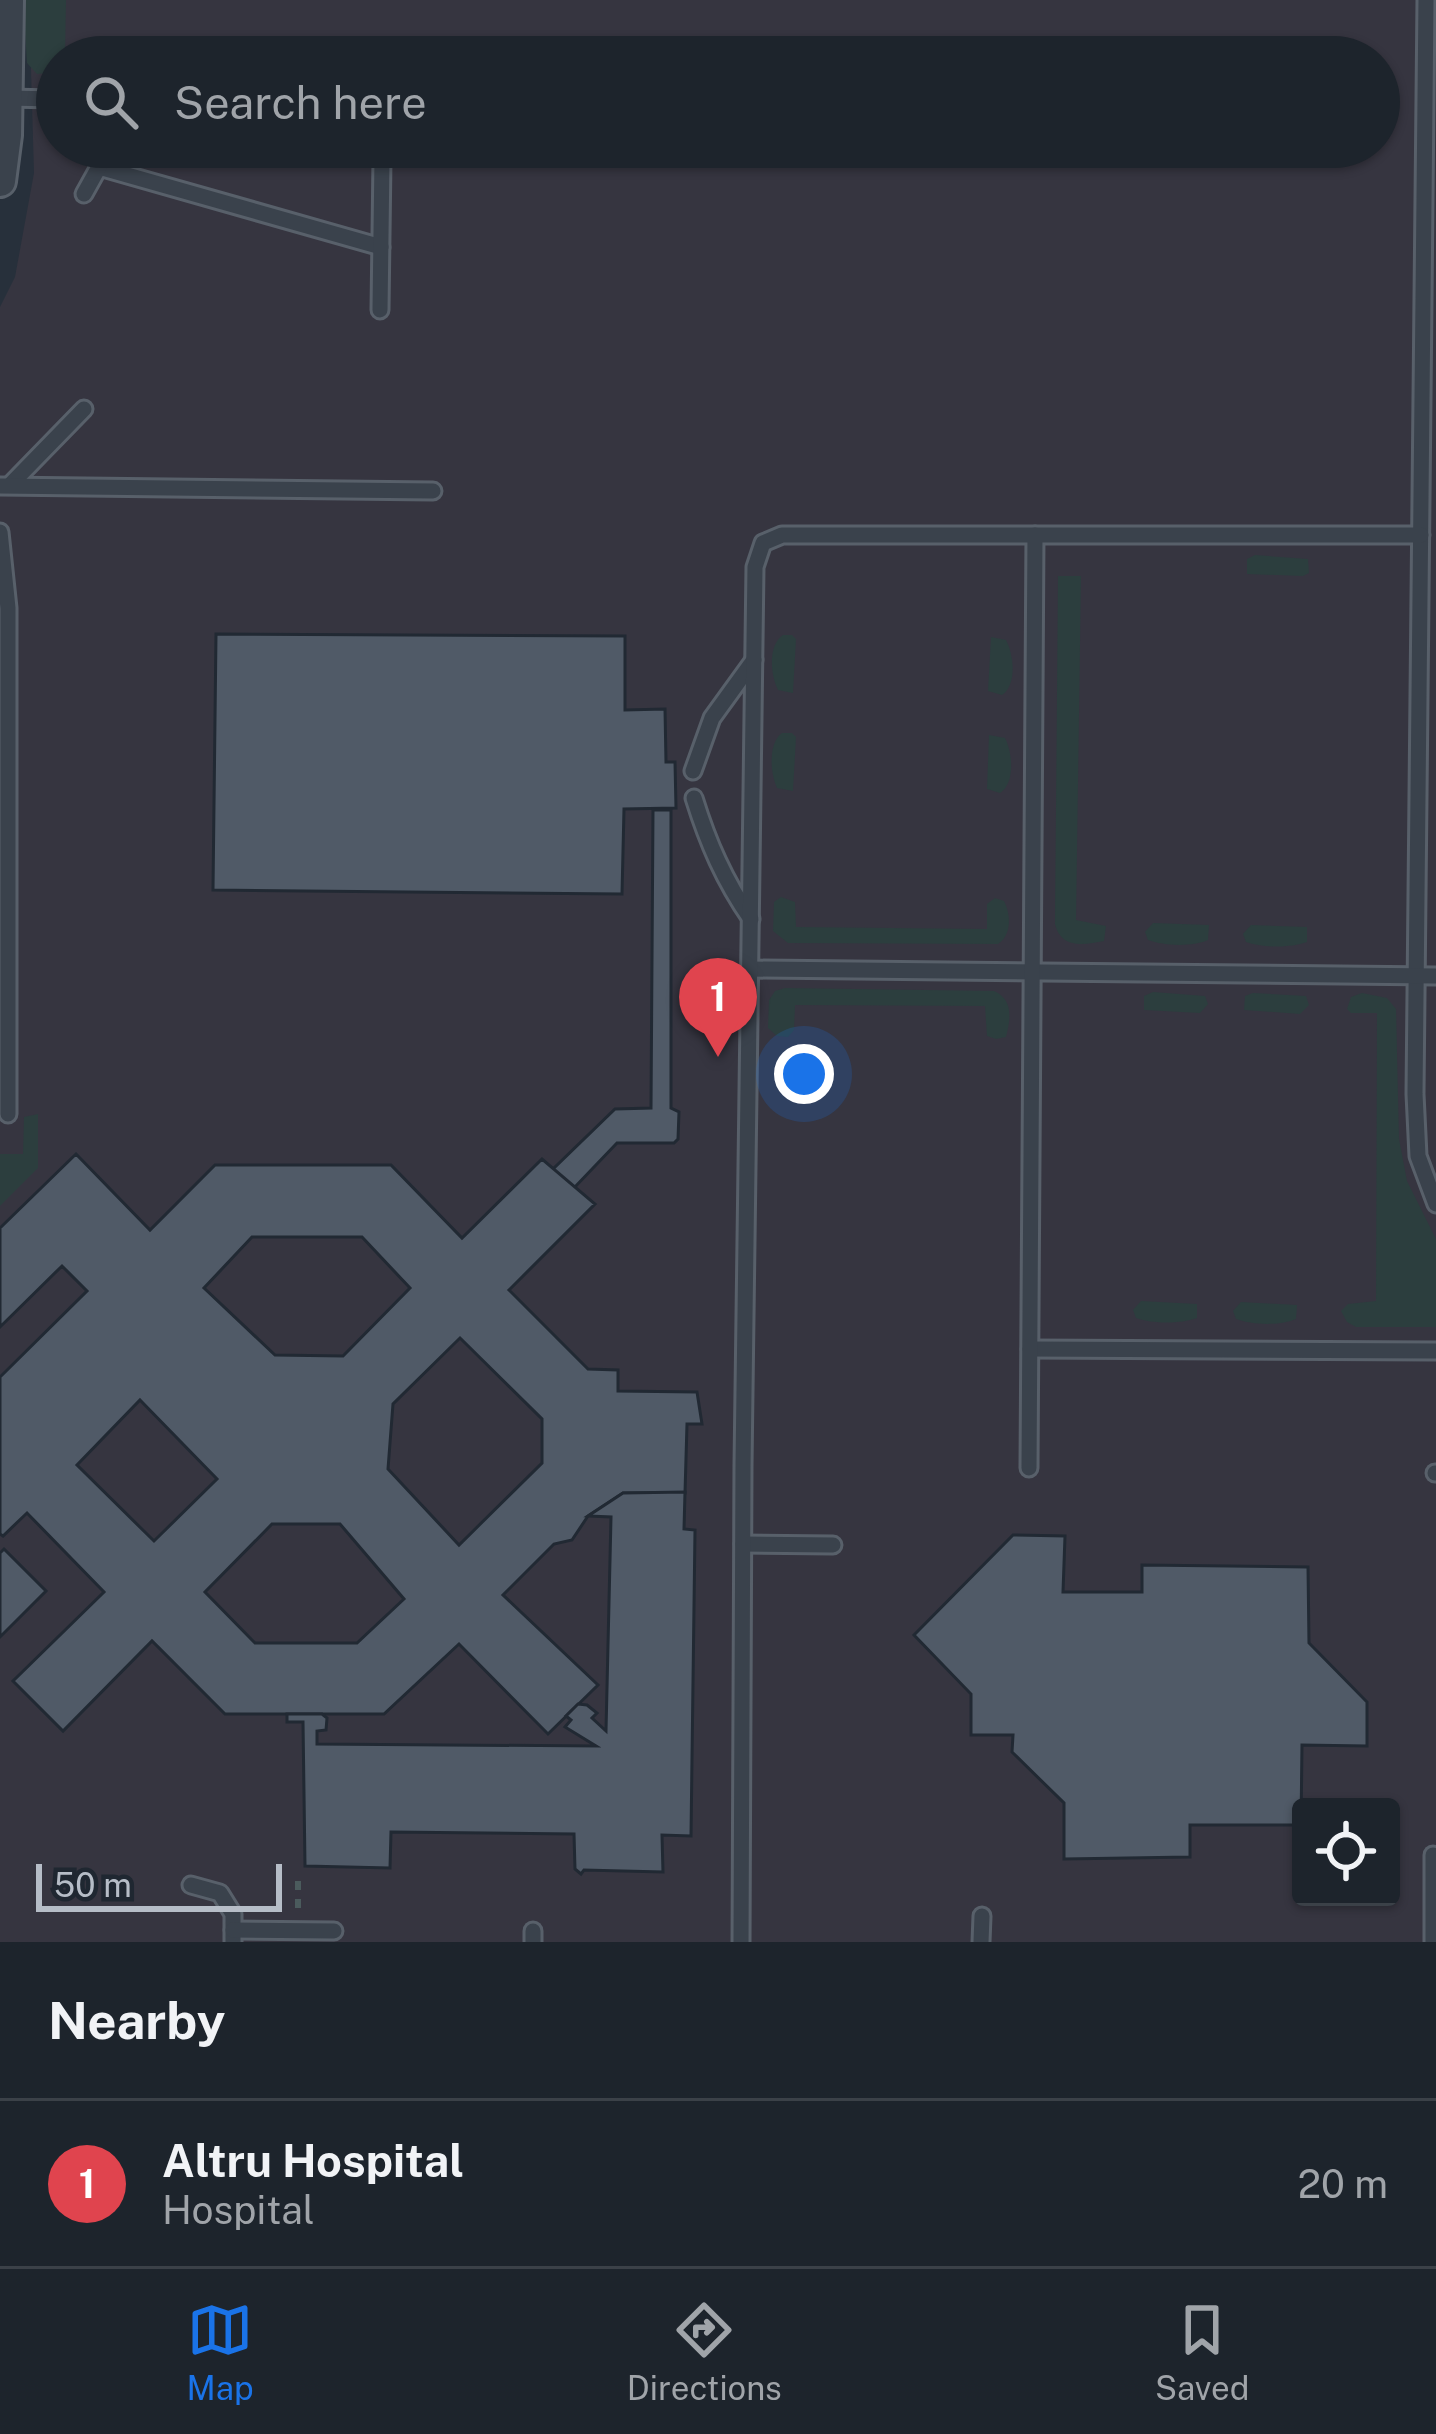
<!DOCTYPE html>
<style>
body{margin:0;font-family:"Public Sans",sans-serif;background:#2a3038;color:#f1f3f6}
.controls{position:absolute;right:36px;bottom:36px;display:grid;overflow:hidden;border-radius:12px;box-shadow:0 3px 9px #0004}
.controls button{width:108px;height:108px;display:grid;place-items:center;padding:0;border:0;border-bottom:3px solid #3b4148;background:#1d242c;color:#f1f3f6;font:60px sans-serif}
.scale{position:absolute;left:36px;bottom:30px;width:246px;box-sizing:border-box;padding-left:12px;border:6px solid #b6bdc7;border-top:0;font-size:33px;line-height:42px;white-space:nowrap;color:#b6bdc7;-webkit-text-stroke:9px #1f2731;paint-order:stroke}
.you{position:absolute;left:804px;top:1074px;width:42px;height:42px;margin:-30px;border:9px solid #fff;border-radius:50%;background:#1a73e8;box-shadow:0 0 0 18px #1a73e833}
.badge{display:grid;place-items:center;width:78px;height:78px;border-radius:50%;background:#1a73e8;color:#fff;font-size:39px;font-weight:700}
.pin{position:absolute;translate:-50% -99px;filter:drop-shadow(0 3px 6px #0008)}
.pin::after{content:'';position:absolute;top:63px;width:42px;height:36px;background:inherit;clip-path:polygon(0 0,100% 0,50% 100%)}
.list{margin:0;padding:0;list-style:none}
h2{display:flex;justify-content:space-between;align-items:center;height:156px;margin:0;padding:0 48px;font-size:51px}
h2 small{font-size:39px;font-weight:400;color:#a0a4a9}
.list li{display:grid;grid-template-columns:78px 1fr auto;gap:36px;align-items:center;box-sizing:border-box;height:168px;padding:0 48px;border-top:3px solid #3b4148}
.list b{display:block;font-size:45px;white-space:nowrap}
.list p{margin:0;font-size:39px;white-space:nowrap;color:#a0a4a9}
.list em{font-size:39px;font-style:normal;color:#a0a4a9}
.icon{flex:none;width:66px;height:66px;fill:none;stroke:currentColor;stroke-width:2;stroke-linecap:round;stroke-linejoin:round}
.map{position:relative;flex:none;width:1436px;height:1942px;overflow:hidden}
.search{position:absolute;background:#1d242c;box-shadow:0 3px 9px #0004;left:36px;right:36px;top:36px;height:132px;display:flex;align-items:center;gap:30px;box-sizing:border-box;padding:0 42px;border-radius:66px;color:#a0a4a9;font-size:45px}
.sheet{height:324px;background:#1d242c}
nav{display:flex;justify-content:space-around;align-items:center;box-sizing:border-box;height:168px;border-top:3px solid #3b4148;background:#1d242c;font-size:33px;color:#a0a4a9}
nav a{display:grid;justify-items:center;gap:6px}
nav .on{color:#1a73e8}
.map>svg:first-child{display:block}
</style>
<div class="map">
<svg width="1436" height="1942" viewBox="0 0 1436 1942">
<rect width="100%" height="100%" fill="#27303b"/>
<!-- medical -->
<path fill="#363540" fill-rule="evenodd" d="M29 0H1436V1942H0V307L15 277 34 173ZM57 57H1379V147H57ZM1301 1807H1391V1897H1301Z"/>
<!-- green -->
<g fill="#2c3e3e">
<path d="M23 0H66L65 55 57 57V72L37 74 27 63Z"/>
<path d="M1255 555 1308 559 1309 573 1303 576 1247 574V559Z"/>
<path d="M1058 576H1081L1076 920 1106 926 1104 941C1084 945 1061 949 1055 924Z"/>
<path d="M783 635H792L796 639 793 693 778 690C770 674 768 645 783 635Z"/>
<path d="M991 637 1006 640C1014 655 1017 685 1002 695L988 691Z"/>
<path d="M782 733H792L796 737 793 791 777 788C770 773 768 743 782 733Z"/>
<path d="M989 735 1005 738C1013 754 1015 783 1000 793L987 789Z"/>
<path d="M781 897 795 902 796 927 987 929V904L995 898 1004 901C1011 915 1012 935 998 944L788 943 773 931 774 902Z"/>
<path d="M1153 923 1209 925 1208 940C1192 947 1164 946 1148 940L1145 932Z"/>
<path d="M1251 925 1307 927V942C1290 948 1263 948 1246 942L1243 934Z"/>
<path d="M785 988 994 991C1013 999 1011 1018 1006 1037L996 1039 987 1036 985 1006 795 1005 794 1030 788 1037 777 1036 768 1028 769 1000 775 991Z"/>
<path d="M1153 992 1205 996 1208 1004 1200 1013 1144 1010V996Z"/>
<path d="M1253 993 1306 996 1309 1005 1300 1014 1244 1010 1245 996Z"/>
<path d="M1362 993 1387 998 1396 1009 1399 1139 1407 1181 1436 1239V1327H1356L1347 1322 1341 1311 1348 1304 1376 1301 1377 1013H1351L1347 1009 1351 997Z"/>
<path d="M38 1114V1168L0 1206V1154H23L24 1117Z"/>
<path d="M1141 1301 1197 1304V1318C1180 1324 1153 1324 1136 1318L1133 1310Z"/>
<path d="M1241 1302 1297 1305 1296 1319C1280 1326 1252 1325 1236 1319L1233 1311Z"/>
</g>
<!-- building -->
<g fill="#505a67" stroke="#212933" stroke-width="3" fill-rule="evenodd">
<path d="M216 634 625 636V710L665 709 666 762H675L676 808 624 809 622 894 213 890Z"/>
<path d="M653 810H671V1108L679 1112 678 1139 674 1143H617L573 1189 552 1170 615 1109 651 1108Z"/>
<path d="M76 1154 150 1230 215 1165H391L462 1238 542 1159 595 1204 509 1290 588 1369 618 1370V1391L697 1392 702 1424H687L685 1493H623L588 1516 572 1540 554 1544 503 1595 598 1685 548 1734 459 1644 384 1714H225L152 1641 63 1731 13 1681 104 1592 27 1513 3 1536 0 1534V1377L87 1291 62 1266 0 1327V1228ZM252 1237H362L410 1288 343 1356 275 1355 204 1288ZM460 1338 542 1419V1463L459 1545 388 1469 393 1404ZM140 1400 217 1479 154 1541 77 1465ZM272 1524H340L404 1599 357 1643H255L205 1592Z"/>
<path d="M685 1492 684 1529 695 1530 691 1836 662 1835 663 1872 584 1870 581 1874 575 1869 574 1834 391 1832 390 1868 305 1866 303 1722H287V1714H322L327 1718 326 1730 317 1731V1744L596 1746 565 1727 571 1720 566 1716 578 1704 587 1705 597 1713 592 1718 606 1731 611 1517 588 1516 623 1493Z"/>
<path d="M1013 1535 1065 1536 1063 1592H1142V1565L1308 1567 1309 1643 1367 1702V1746L1302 1745 1301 1825H1190V1857L1064 1859V1803L1012 1752 1013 1735H971V1694L914 1635Z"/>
<path d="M4 1549 46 1591 0 1637V1553Z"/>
</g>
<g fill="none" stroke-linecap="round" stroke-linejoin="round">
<!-- service casing -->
<g stroke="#58606a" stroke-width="21">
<g id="service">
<path d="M1426 0 1415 1094 1418 1156 1436 1204"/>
<path d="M6 98 57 99"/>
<path d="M99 167 381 247"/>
<path d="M84 194 99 167V147"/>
<path d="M380 310 382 159"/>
<path d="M11 484 84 409"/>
<path d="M0 486 433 491"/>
<path d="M0 532 8 608V1114"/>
<path d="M693 771 712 718 754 660"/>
<path d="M694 798C708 843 724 880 751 919"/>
<path d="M751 969 1436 976"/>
<path d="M1030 1349 1436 1351"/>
<path d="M1029 1468 1035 535"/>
<path d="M1435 1473H1436"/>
<path d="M743 1544 833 1545"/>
<path d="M1433 1855V1942"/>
<path d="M191 1885 220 1893 233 1914V1942"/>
<path d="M233 1930 334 1931"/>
<path d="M533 1931V1942"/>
<path d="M741 1942 743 1466 755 567 763 543 782 535H1421"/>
<path d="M981 1942 982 1916"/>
</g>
</g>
<!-- minor casing -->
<g stroke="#58606a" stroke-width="36">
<path id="minor" d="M0 181 6 135 8 0"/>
</g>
<!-- path -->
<path stroke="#4b5b5d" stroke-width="6" stroke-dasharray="9 9" stroke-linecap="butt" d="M298 1908V1877"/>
<!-- service -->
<use href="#service" stroke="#3a424c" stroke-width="15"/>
<!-- minor -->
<use href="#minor" stroke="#3a424c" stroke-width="30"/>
</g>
</svg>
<div class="controls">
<button><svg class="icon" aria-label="locate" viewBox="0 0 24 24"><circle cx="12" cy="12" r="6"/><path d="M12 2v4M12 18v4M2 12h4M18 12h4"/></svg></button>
</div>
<div class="scale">50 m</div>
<div class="you"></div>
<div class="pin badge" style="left:718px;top:1057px;background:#e0444e">1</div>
<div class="search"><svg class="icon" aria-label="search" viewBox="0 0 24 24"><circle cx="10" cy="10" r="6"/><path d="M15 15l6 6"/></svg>Search here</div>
</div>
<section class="sheet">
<h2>Nearby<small></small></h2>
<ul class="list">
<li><span class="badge" style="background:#e0444e">1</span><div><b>Altru Hospital</b><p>Hospital</p></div><em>20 m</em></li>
</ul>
</section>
<nav>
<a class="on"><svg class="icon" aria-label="map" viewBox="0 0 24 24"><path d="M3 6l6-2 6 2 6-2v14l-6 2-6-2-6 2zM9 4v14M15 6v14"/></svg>Map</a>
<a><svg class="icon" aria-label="directions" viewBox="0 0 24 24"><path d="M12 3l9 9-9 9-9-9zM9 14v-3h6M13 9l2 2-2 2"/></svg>Directions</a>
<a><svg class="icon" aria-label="saved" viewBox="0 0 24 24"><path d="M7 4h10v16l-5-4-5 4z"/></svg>Saved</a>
</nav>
